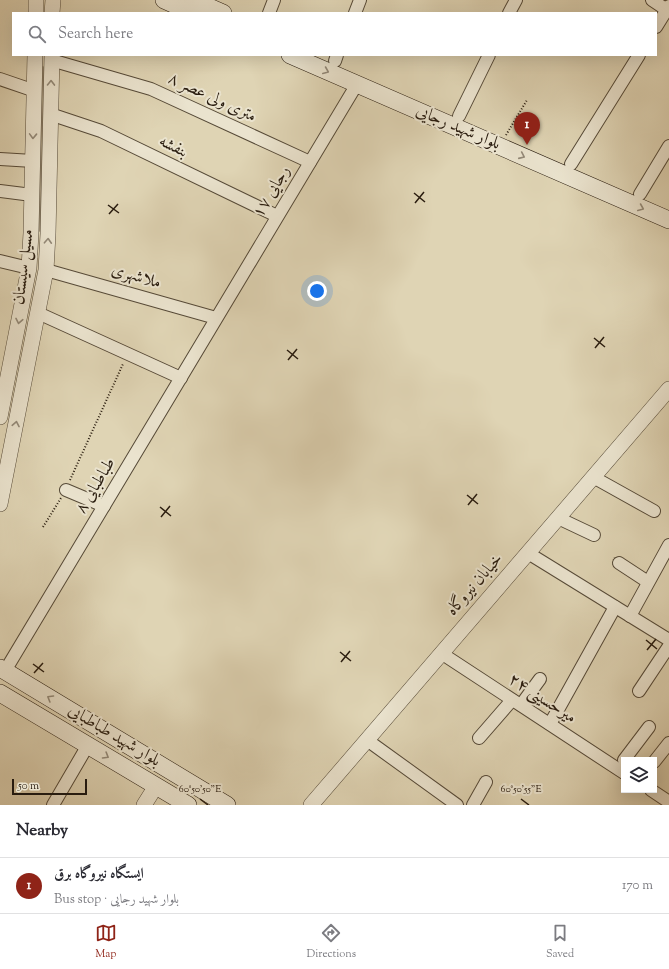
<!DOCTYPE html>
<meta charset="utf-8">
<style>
body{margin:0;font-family:"Sorts Mill Goudy",Amiri,serif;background:#f2f2f3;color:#2b2b33}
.controls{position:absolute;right:12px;bottom:12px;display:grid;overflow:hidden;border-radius:0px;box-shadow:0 4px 16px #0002}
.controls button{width:36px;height:36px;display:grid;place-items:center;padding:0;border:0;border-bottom:1px solid #e1e1e2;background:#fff;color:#2b2b33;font:20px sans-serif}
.scale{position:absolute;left:12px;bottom:10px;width:75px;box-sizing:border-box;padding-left:4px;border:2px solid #291c0f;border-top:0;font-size:11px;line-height:14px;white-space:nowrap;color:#291c0f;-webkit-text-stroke:3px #eae3ce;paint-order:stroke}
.you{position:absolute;left:317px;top:291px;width:14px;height:14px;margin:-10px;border:3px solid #fff;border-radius:50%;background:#1a73e8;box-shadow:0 0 0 6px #1a73e833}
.badge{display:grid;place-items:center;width:26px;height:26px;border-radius:50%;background:#8f2418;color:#fff;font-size:13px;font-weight:700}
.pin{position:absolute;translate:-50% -33px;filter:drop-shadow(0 1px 2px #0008)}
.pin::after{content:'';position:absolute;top:21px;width:14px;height:12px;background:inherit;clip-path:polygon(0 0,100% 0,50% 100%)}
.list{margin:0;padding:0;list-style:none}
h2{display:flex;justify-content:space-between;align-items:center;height:52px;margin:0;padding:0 16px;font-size:17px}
h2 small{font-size:13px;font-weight:400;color:#7c7c81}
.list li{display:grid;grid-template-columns:26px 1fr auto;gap:12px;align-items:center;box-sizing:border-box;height:56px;padding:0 16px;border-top:1px solid #e1e1e2}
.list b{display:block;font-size:15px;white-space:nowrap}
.list p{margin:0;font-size:13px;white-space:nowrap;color:#7c7c81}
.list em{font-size:13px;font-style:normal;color:#7c7c81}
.icon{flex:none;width:22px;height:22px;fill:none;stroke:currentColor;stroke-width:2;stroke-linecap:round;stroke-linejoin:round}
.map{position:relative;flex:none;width:669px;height:805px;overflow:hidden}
.search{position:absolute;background:#fff;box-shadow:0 4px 16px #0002;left:12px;right:12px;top:12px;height:44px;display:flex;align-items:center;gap:10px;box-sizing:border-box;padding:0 14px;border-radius:0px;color:#7c7c81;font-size:15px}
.sheet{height:108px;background:#fff}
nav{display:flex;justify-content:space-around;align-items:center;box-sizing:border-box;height:56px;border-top:1px solid #e1e1e2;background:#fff;font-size:11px;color:#7c7c81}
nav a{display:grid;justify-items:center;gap:2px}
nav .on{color:#8f2418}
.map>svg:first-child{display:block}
</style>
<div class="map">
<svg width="669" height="805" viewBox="0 0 669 805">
<rect width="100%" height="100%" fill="#dfd4b4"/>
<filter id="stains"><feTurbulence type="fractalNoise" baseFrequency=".005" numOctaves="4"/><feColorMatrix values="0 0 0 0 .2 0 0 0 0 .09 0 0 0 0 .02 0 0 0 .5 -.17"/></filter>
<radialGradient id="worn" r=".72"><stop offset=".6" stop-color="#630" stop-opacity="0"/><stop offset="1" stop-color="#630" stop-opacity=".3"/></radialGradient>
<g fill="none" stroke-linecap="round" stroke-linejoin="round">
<!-- canal -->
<path stroke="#a1957c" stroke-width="10" d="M41 227 42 71"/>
<!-- minor casing -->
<g stroke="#564a38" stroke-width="14">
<g id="minor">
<path d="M652 0 667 10"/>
<path d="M269 13 274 0"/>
<path d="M355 13 360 0"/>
<path d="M509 13 516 0"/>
<path d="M656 27 669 6"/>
<path d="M51 60 151 89 310 162"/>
<path d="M335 61 337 55"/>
<path d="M0 79 35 91"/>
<path d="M50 114 101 131 277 216"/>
<path d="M459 116 489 55"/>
<path d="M0 159 33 161"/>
<path d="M571 164 639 55"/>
<path d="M0 191 32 195"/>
<path d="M640 194 669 146"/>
<path d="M0 261 29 268"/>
<path d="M46 270 216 318"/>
<path d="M38 313 181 378"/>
<path d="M593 477 654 511"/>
<path d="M66 490 104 506"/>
<path d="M558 518 594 535"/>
<path d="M528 553 669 640"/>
<path d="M619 563 648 582"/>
<path d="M630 616 669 545"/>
<path d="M441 653 624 773"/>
<path d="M5 671 357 84"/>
<path d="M639 691 669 646"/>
<path d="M521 705 540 679"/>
<path d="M550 724 615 607"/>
<path d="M479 738 512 700"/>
<path d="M367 740 457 805"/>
<path d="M624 760 649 727"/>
<path d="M654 762 669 743"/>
<path d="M651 790 669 802"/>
<path d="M53 805 88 745"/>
<path d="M473 805 486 782"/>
</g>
</g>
<!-- tertiary casing -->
<g stroke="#564a38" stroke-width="16">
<g id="tertiary">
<path d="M36 13V0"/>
<path d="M52 13 53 0"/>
<path d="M0 417 29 268 31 233 35 55"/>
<path d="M0 504 46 270 48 234 52 55"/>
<path d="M144 805 156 786"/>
<path d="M311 805 669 389"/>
</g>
</g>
<!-- secondary casing -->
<g stroke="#291c0f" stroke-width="18">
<g id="secondary">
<path d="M164 0 193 13"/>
<path d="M193 0 223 13"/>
<path d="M290 55 669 220"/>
<path d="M0 668 227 805"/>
<path d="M0 693 188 805"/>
</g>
</g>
<!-- path -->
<g stroke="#291c0f" stroke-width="2" stroke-dasharray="1 2" stroke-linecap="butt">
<path d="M506 135 527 100"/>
<path d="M70 480 123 364"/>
<path d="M43 527 61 498"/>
</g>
<!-- minor -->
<use href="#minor" stroke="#eae3ce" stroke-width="12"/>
<!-- tertiary -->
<use href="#tertiary" stroke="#eae3ce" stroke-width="15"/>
<!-- secondary -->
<use href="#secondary" stroke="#eae3ce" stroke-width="17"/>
</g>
<!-- one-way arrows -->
<defs><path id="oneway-chevron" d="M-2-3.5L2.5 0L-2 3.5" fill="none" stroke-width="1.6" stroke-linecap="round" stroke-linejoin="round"/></defs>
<g stroke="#938978">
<use href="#oneway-chevron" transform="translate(326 71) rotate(23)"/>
<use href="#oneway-chevron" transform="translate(51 83) rotate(-89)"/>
<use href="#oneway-chevron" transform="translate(33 136) rotate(92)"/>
<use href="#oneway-chevron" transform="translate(522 156) rotate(24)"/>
<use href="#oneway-chevron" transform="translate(641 208) rotate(23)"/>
<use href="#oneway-chevron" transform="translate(48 241) rotate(-87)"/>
<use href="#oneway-chevron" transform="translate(19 321) rotate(101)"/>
<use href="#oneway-chevron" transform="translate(16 424) rotate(-79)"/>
<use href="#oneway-chevron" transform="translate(50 698) rotate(-149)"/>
<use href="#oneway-chevron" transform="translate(106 756) rotate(31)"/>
</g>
<!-- ticks -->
<path fill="none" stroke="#291c0f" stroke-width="1.5" d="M414 193 425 202M415 203 424 192M108 205 119 213M109 214 118 204M594 338 605 347M595 348 604 337M287 350 298 359M288 360 297 349M467 495 478 504M468 505 477 494M160 507 171 516M161 517 170 506M646 640 657 649M647 650 656 639M340 652 351 661M341 662 350 651M33 664 44 672M34 673 43 663M200 799 208 805M521 799 529 805"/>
<g text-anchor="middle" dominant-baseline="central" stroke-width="4" stroke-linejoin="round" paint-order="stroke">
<!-- street labels -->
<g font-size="17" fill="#291c0f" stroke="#eae3ce">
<text transform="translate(212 98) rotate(25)">۸ متری ولی عصر</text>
<text transform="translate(458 128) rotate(23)">بلوار شهید رجایی</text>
<text transform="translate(173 147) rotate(26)">بنفشه</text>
<text transform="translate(272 192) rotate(-59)">رجایی ۱۷</text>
<text transform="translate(24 267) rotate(-83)">مسیل سیستان</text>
<text transform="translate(136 277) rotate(16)">ملاشهری</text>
<text transform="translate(96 486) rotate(-59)">طباطبایی ۸</text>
<text transform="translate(475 585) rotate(-49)">خیابان نیروگاه</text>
<text transform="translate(542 699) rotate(33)">میرحسینی ۲۴</text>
<text transform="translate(114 736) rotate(31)">بلوار شهید طباطبایی</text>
</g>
</g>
<g font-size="10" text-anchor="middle" fill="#291c0f" stroke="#eae3ce" stroke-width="4" stroke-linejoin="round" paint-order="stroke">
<text x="200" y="792">60°50'50"E</text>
<text x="521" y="792">60°50'55"E</text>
</g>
<rect width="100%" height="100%" filter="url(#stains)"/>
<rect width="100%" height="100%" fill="url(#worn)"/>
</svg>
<div class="controls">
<button><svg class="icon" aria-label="layers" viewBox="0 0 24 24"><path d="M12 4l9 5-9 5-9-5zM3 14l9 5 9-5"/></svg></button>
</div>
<div class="scale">50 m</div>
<div class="you"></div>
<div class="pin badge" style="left:527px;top:145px">1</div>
<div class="search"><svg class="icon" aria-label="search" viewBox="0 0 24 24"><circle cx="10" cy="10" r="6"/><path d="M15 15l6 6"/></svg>Search here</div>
</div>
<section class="sheet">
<h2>Nearby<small></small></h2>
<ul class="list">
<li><span class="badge">1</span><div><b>ایستگاه نیروگاه برق</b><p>Bus stop · بلوار شهید رجایی</p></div><em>170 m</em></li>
</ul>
</section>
<nav>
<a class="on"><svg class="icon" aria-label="map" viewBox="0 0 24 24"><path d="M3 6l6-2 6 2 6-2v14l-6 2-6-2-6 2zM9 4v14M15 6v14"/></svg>Map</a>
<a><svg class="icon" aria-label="directions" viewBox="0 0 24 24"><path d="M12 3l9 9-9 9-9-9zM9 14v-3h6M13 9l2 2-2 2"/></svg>Directions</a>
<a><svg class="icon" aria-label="saved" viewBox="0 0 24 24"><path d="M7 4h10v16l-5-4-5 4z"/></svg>Saved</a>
</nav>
